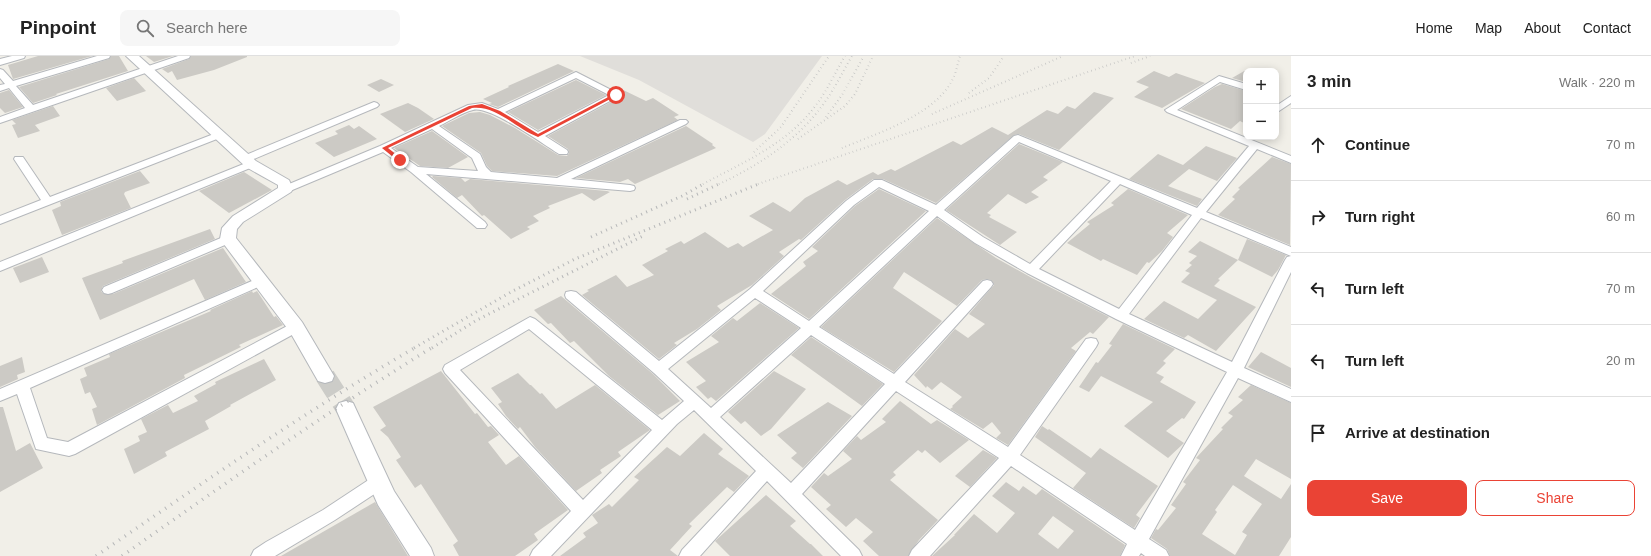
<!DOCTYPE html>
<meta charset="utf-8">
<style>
body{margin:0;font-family:Arial,sans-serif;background:#f6f6f6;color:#222}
.controls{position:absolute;right:12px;top:12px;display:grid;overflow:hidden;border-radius:8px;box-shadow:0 2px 10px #0003}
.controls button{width:36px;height:36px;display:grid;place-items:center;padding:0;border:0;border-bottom:1px solid #e0e0e0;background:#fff;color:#222;font:20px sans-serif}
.stop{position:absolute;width:12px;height:12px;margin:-9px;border:3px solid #ea4335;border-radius:50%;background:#fff}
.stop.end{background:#ea4335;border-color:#fff;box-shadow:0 1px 4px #0008}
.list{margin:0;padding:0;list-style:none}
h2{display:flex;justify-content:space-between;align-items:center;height:52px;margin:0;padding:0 16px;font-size:17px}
h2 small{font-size:13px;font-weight:400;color:#767676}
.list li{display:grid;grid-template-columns:26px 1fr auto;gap:12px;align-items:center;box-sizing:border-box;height:72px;padding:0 16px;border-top:1px solid #e0e0e0}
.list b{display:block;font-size:15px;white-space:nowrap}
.list em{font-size:13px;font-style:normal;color:#767676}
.actions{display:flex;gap:8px;padding:12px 16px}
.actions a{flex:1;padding:9px 0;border:1px solid #ea4335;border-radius:8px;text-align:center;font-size:14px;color:#ea4335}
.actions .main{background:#ea4335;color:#fff}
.icon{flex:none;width:22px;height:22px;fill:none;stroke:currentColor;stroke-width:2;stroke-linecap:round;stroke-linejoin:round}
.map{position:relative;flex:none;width:1291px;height:500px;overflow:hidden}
header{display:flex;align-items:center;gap:24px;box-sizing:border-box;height:56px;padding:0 20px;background:#fff;border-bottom:1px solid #e0e0e0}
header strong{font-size:19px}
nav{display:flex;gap:22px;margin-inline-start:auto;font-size:14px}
.search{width:280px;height:36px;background:#f6f6f6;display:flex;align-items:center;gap:10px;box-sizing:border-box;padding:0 14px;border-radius:8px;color:#767676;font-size:15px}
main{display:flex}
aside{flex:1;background:#fff}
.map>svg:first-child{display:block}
</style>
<header>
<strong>Pinpoint</strong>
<div class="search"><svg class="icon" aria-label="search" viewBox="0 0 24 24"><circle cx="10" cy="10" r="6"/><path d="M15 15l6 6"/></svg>Search here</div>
<nav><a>Home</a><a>Map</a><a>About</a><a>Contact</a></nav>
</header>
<main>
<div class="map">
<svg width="1291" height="500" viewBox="0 0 1291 500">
<rect width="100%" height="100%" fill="#f1efe8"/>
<!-- industrial -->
<path fill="#e0deda" d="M580 0H822L765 78 753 86 639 24Z"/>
<!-- building -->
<g fill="#cccac5" fill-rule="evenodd">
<path d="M38 0H92L13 23 8 9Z"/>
<path d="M111 0H119L128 15 56 38 57 39 33 47 19 31 109 3Z"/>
<path d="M146 0H173L154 6Z"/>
<path d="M191 0H247V1L214 14 177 24 172 15 168 17 162 13 189 3Z"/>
<path d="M558 8 574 15 498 51 489 48 492 47 483 43 509 31 508 30Z"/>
<path d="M1246 14V26L1232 22Z"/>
<path d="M1154 15 1169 21 1176 17 1205 27 1162 52 1134 41 1149 31 1136 26Z"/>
<path d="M134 22 146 35 117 45 106 32Z"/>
<path d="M381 23 394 29 379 36 367 29Z"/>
<path d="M576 24 606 39 538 74 508 56Z"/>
<path d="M1222 28 1246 35V68L1240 65 1231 73 1181 53 1215 31Z"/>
<path d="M617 31 646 45 653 42 679 59 674 61 678 64 557 120 492 115 487 110 481 97 442 70 469 57 480 56 490 59 515 72 558 99 567 100 569 97 568 93 548 80 622 40V38L613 33Z"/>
<path d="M9 34 23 51 5 57 0 52V37Z"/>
<path d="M1094 36 1114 42 1059 94 1019 78 1014 79 936 147 883 123H873L845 144 801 184 799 183 779 196 784 200 752 229 717 250 721 254 697 273 674 287 677 289 659 303 582 239 589 235 587 234 616 219 627 231 654 219 642 209 668 195 665 193 681 185 684 188 705 176 728 192 738 187 743 191 773 174 749 160 773 146 790 156 805 142 838 124 847 129 873 116 878 119 891 113 895 115 953 85 961 89 992 71 1008 79 1047 54 1058 58 1067 50 1075 53Z"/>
<path d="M408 47 418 52 434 63 405 76 380 58Z"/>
<path d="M53 50 60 60 35 69 40 75 18 82 12 69 16 68 12 64Z"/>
<path d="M349 69 354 73 359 70 377 83 334 101 315 87 338 78 335 75Z"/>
<path d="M686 70 713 88 712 89 716 92 635 128 628 123 620 126 576 122Z"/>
<path d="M432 75 468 101 448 112 420 110 394 92Z"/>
<path d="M1019 88 1063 106 1043 121 1048 124 1031 136 1039 141 1026 148 1008 138 987 157 991 159 989 161 1017 176 1000 189 946 154Z"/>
<path d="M1206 90 1237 102 1217 125 1189 113 1168 130 1202 143 1197 150 1129 123 1158 98 1183 109Z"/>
<path d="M1272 101 1291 108 1290 189 1218 159 1235 143 1232 141 1240 133 1238 132Z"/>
<path d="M140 115 150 127 125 136 124 138 131 152 62 179 52 154 61 150 60 146Z"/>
<path d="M244 116 272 134 229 157 199 135Z"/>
<path d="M433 120 461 122 465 126 470 123 607 135 610 136 594 145 582 137 548 150 550 152 533 160 539 165 527 171 530 173 511 183 484 159 482 160 462 139 457 142 432 121Z"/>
<path d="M879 133 926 155 809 263 771 238 806 210 803 206 818 195 812 191 855 150Z"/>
<path d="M1128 133 1188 159 1167 177 1173 181 1162 195 1149 207 1147 206 1137 219 1103 203 1101 205 1067 187 1090 168 1087 166 1114 149 1111 147Z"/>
<path d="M937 162 996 202 1032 222 1109 261 1093 278 1090 276 1071 292 1076 295 1008 389 996 382 1001 377 992 366 983 373 950 353 953 351 952 350 962 341 941 326 932 334 927 330 926 332 914 319 955 273 968 282 985 268 969 258 994 229 991 224 987 223 982 224 957 250 904 216 893 232 942 265 894 316 821 271Z"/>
<path d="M210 173 215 183 103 230 101 235 104 238H113L223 192 246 226 205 244 194 223 100 264 82 222 123 207 122 205Z"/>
<path d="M1247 183 1286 199 1278 214 1272 221 1238 204Z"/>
<path d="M1200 185 1238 204 1218 223 1220 224 1214 230 1256 251 1216 295 1188 279 1184 282 1144 263 1164 245 1198 263 1217 244 1181 226 1190 217 1185 215 1192 209 1189 207 1197 200 1188 196Z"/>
<path d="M42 201 49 216 20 227 13 212Z"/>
<path d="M252 235 253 237 257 235 274 261 276 260 283 269 239 289 241 291 184 319 185 322 97 369 92 353 97 351 90 336 85 338 80 323 87 320 84 312 110 301 109 298 211 255 210 254Z"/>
<path d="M561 240 653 318 680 345 658 359 609 320 574 285 570 287 551 267 548 268 534 254Z"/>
<path d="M760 247 799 272 716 345 711 341 708 343 696 331 706 325 686 306 719 286 711 280 733 262 737 265Z"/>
<path d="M1123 268 1175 293 1163 305 1166 307 1156 317 1164 321 1160 326 1196 346 1184 363 1182 362 1166 375 1184 387 1168 402 1124 370 1153 346 1101 320 1089 336 1079 331 1096 306 1098 307 1112 289 1109 288Z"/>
<path d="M811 281 883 328 862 350 791 299Z"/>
<path d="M1261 296 1291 312V331L1248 311Z"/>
<path d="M22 301 25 316 17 319 18 323 0 331V310Z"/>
<path d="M264 303 276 324 230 349 231 350 205 365 209 373 165 396 167 400 134 418 124 393 140 385 138 380 147 376 141 363 168 349 173 357 198 345 194 340 216 328 215 326Z"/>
<path d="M441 315 475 358 477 357 488 371 491 370 499 379 488 386 506 409 519 400 568 454 534 478 538 484 515 500H459L453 489 458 485 421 428 415 432 396 404 401 401 388 381 380 374 386 370 373 351Z"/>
<path d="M774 315 806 333 771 373 761 380 745 365 741 368 728 356Z"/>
<path d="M518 317 530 329H531L540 338 542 337 556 353 595 329 650 374 618 396 621 400 600 414 602 417 576 435 535 391 520 371 518 373 506 360 498 348 502 346 491 332Z"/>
<path d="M1251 329 1291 347V423L1256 403 1244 420 1281 443 1291 428V481L1279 500H1170L1167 493 1151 482 1156 473 1158 474 1176 452 1171 449 1186 428 1183 426 1200 404 1196 402 1223 373 1221 372 1233 360 1228 357 1243 344 1238 341ZM1233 429 1262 448 1242 476 1247 479 1235 499 1202 478 1217 456 1215 454Z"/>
<path d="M900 345 931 368 937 364 969 384 940 407 925 394 922 397 918 394 893 416 896 419 890 424 938 464 919 484 908 500H879L863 485 873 476 856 462 846 471 826 453 831 449 811 431 824 417 828 420 852 403 843 395 857 380 861 384 886 366 882 363Z"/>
<path d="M828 346 852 360 803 412 791 402 797 397 777 379Z"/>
<path d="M0 351H3L16 395 30 387 43 412 0 436Z"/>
<path d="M1042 370 1048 374 1049 373 1091 402 1100 392 1158 430 1136 459 1140 462 1134 472 1073 432 1086 417 1035 381Z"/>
<path d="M704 377 723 393 718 398 749 420 734 436 727 431 689 468 692 470 670 494 678 500H560L586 481 583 477 598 467 592 459 609 448 612 451 639 424 634 421 667 391 680 400Z"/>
<path d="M983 394 997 402 970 431 955 420Z"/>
<path d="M1006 426 1019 435 1023 430 1036 439 1042 433 1125 489 1120 500H932L955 479H954L974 458 997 477 1015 457 992 440ZM1053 460 1074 475 1058 493 1038 478Z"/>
<path d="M766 439 796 465 790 470 810 488H811L823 500H730L715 485Z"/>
<path d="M375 446 408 500H281Z"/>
</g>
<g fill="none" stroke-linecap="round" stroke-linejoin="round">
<!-- tertiary-tunnel -->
<path stroke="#ccccc8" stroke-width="20" stroke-dasharray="20 10" stroke-linecap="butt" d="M325 320 346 353"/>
<!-- minor casing -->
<g stroke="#b5b8bc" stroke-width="2">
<g id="minor">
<path d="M12 0H25L24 2 0 9V3Z"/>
<path d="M97 0H110L109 2 16 30 33 49 178 0H190L189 2 0 67V61L25 52 9 32 0 35V29L5 28 0 22V13L3 14 13 25Z"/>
<path d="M576 16 621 39 545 80 567 94 568 96 567 98H559C543 88 489 49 473 54 461 57 450 65 439 70L480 98 486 111 491 116 557 122 680 64H686L688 66 686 68 571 123 630 129 634 130 635 132 634 134 630 135 426 118 485 166 487 169 485 172H477L411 116 383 96 290 135 286 136 281 133 282 131 380 90 468 49 482 47 498 53ZM576 22 609 39 538 76 505 56ZM432 73 472 102 478 115 418 111 391 92Z"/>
<path d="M1219 20 1246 28V34L1220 26 1177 54 1291 100V107L1257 93 1206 156 1291 191V200L1201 162 1129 258 1232 306 1285 204 1287 201 1291 200V216L1244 312 1291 333V346L1238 322 1149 483 1166 494 1169 500H1145L1141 497 1139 500H1121L1127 488 1011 410 930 500H909L912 494 999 402 896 335 802 438 859 494 862 500H841L767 425 700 500H679L682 494 756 415 694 354 677 368 551 500H530L533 494 571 455 445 317 443 313 445 309 530 261 535 263 662 364 684 345 654 317 566 242 565 239 566 236 571 235 576 236 659 305 750 233 846 145 874 124H882L936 149 1014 80 1018 79 1197 152 1249 90 1167 56 1165 54ZM1019 86 1111 125 1030 208 983 181 944 154ZM1120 128 1192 159 1119 253 1039 213ZM879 131 929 155 809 265 763 235 854 149ZM937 160 975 187 1027 217 1116 263 1227 316 1135 474 1020 399 1096 291 1098 287 1096 283 1091 282 1086 283 1008 391 905 326 991 231 993 228 991 225 987 224 983 225 894 318 819 271ZM755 242 801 272 711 352 668 313ZM529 273 652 374 583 444 460 314ZM811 279 885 328 791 427 720 361Z"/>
<path d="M1291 40V47L1276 57V50Z"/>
<path d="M374 46 377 47 379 49 377 51 249 105H241L240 103 241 101Z"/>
<path d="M219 76 222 77 224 79 222 81 0 168V160L41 144 14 103 15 101H23L50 141Z"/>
<path d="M251 105 255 106 256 108 255 110 0 215V206Z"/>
<path d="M228 179 232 180 234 183 232 186 112 237 108 238 104 237 102 234 104 231Z"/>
<path d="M261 221 265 222 267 225 265 228 30 332 47 382 68 386 291 268 296 266 301 268 303 271 301 274 75 398 69 400 36 393 17 338 0 345V333Z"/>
<path d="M379 419 385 421 387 426 385 431 335 464 275 500H251L254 494 266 486 323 454 373 421Z"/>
</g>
</g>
<!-- tertiary casing -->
<g stroke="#b5b8bc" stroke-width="2">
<g id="tertiary">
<path d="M126 0H139L256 105 289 124 293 133 291 136 243 166 237 173 236 182 302 266 334 320 332 325 325 327 318 325 290 276 220 183 222 172 233 160 278 132V129L246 111Z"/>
<path d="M346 345 353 347 394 435 431 492 434 500H410L378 449 336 353 339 347Z"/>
</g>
</g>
<!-- minor -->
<use href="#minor" fill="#fff" fill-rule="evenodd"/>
<!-- tertiary -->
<use href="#tertiary" fill="#fff" fill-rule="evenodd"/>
<!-- rail-far2 -->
<g stroke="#b6b7b8" stroke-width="2" stroke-dasharray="0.5 3.5" stroke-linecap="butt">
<path d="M1131 7 1150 0"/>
<path d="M969 37 989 22 1004 0"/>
<path d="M932 58 1063 0"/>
<path d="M826 61 842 39 864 0"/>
<path d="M798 83 845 50 855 38 873 0"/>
<path d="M842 92C878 77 940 58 955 18 957 12 958 6 960 0"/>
<path d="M754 96 781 71 829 0"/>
<path d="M703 128C742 107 785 89 813 53 826 37 835 17 845 0"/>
<path d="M719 128C758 110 796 85 822 50 834 34 842 17 852 0"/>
<path d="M758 128 1135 0"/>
</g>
<!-- rail-far1 -->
<g stroke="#b6b7b8" stroke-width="3" stroke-dasharray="1 4.5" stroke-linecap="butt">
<path d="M687 143 721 127"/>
<path d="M591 181 682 140 705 127"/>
<path d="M414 292 511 236 575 203 761 127"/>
<path d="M432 292 477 264 643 180"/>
</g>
<!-- rail -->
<g stroke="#b6b7b8" stroke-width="3.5" stroke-dasharray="1 6" stroke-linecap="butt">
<path d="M96 500C201 428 306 355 416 291"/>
<path d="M122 500C224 428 327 356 433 291"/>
</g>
</g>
<!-- route -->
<path fill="#ea4335" d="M614 38 618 39 538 81C516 73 497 49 472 52L388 92 402 103V105H398L382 92 469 50 482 48 500 55 538 78Z"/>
</svg>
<div class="controls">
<button>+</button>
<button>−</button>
</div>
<div class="stop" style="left:616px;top:39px"></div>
<div class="stop end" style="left:400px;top:104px"></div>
</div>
<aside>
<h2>3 min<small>Walk · 220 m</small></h2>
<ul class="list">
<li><svg class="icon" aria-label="ahead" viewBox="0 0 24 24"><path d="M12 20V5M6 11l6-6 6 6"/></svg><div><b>Continue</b></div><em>70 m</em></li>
<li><svg class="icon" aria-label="right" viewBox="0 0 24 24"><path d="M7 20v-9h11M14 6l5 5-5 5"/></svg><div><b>Turn right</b></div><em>60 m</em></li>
<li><svg class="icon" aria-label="left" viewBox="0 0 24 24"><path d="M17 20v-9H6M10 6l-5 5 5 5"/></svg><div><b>Turn left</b></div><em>70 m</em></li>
<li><svg class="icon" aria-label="left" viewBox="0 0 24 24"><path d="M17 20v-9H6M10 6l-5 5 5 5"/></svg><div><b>Turn left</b></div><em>20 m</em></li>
<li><svg class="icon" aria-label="arrive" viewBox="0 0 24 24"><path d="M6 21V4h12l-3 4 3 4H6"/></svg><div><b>Arrive at destination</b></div></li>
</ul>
<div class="actions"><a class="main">Save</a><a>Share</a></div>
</aside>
</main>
